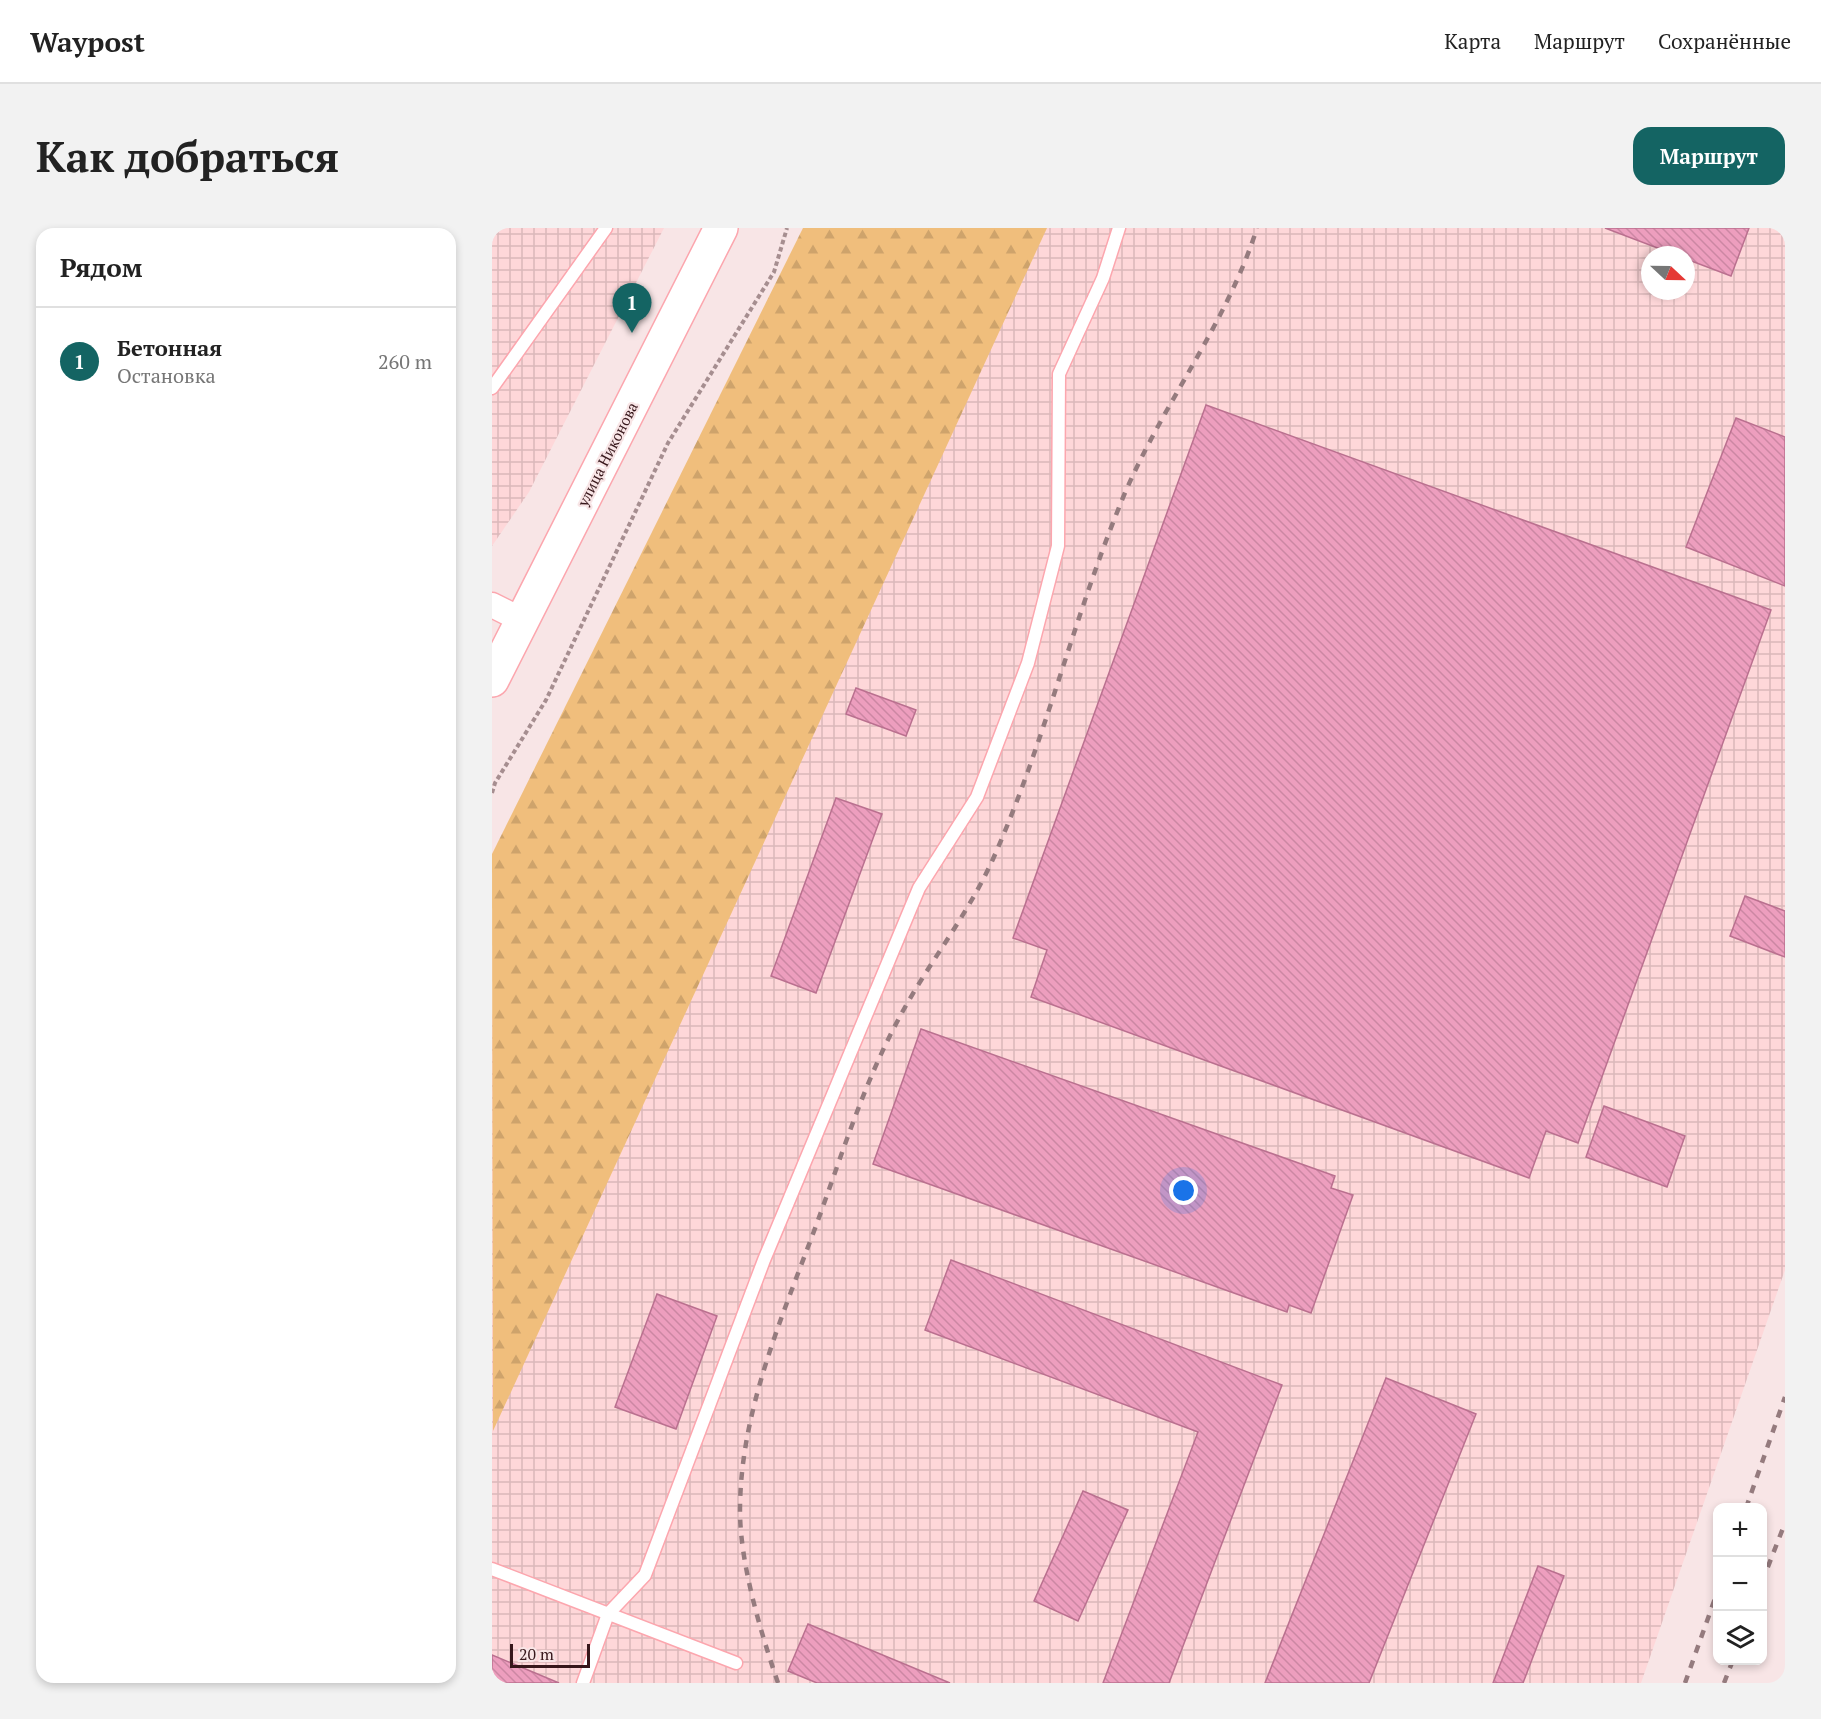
<!DOCTYPE html>
<html lang="ru">
<meta charset="utf-8">
<style>
body{margin:0;font-family:"PT Serif",serif;background:#f2f2f2;color:#222}
.controls{position:absolute;right:18px;bottom:18px;display:grid;overflow:hidden;border-radius:12px;box-shadow:0 3px 9px #0003}
.controls button{width:54px;height:54px;display:grid;place-items:center;padding:0;border:0;border-bottom:2px solid #e0e0e0;background:#fff;color:#222;font:30px sans-serif}
.compass{position:absolute;left:1149px;top:18px;width:54px;height:54px;border-radius:50%;background:#fff;box-shadow:0 3px 9px #0003;rotate:112deg}
.scale{position:absolute;left:18px;bottom:15px;width:80px;box-sizing:border-box;padding-left:6px;border:3px solid #37171b;border-top:0;font-size:16px;line-height:21px;white-space:nowrap;color:#37171b;-webkit-text-stroke:4px #f8e5e6;paint-order:stroke}
.you{position:absolute;left:692px;top:963px;width:21px;height:21px;margin:-15px;border:4px solid #fff;border-radius:50%;background:#1a73e8;box-shadow:0 0 0 9px #1a73e833}
.badge{display:grid;place-items:center;width:39px;height:39px;border-radius:50%;background:#146463;color:#fff;font-size:20px;font-weight:700}
.pin{position:absolute;translate:-50% -50px;filter:drop-shadow(0 2px 3px #0008)}
.pin::after{content:'';position:absolute;top:32px;width:21px;height:18px;background:inherit;clip-path:polygon(0 0,100% 0,50% 100%)}
.list{margin:0;padding:0;list-style:none}
h2{display:flex;justify-content:space-between;align-items:center;height:78px;margin:0;padding:0 24px;font-size:26px}
h2 small{font-size:20px;font-weight:400;color:#767676}
.list li{display:grid;grid-template-columns:39px 1fr auto;gap:18px;align-items:center;box-sizing:border-box;height:108px;padding:0 24px;border-top:2px solid #e0e0e0}
.list b{display:block;font-size:22px;white-space:nowrap}
.list p{margin:0;font-size:20px;white-space:nowrap;color:#767676}
.list em{font-size:20px;font-style:normal;color:#767676}
.icon{flex:none;width:33px;height:33px;fill:none;stroke:currentColor;stroke-width:2;stroke-linecap:round;stroke-linejoin:round}
.map{position:relative;flex:none;width:1293px;height:1455px;overflow:hidden;border-radius:18px}
header{display:flex;align-items:center;gap:36px;box-sizing:border-box;height:84px;padding:0 30px;background:#fff;border-bottom:2px solid #e0e0e0}
header strong{font-size:28px}
nav{display:flex;gap:33px;margin-inline-start:auto;font-size:21px}
.intro{display:flex;align-items:center;justify-content:space-between;box-sizing:border-box;height:144px;padding:0 36px}
h1{margin:0;font-size:42px}
.button{padding:15px 27px;border-radius:18px;background:#146463;color:#fff;font-size:21px;font-weight:700}
main{display:flex;gap:36px;padding:0 36px}
aside{flex:1;background:#fff;border-radius:18px;box-shadow:0 3px 9px #0003}
.map>svg:first-child{display:block}
</style>
<header>
<strong>Waypost</strong>
<nav><a>Карта</a><a>Маршрут</a><a>Сохранённые</a></nav>
</header>
<div class="intro"><h1>Как добраться</h1><a class="button">Маршрут</a></div>
<main>
<aside>
<h2>Рядом<small></small></h2>
<ul class="list">
<li><span class="badge">1</span><div><b>Бетонная</b><p>Остановка</p></div><em>260 m</em></li>
</ul>
</aside>
<div class="map">
<svg width="1293" height="1455" viewBox="0 0 1293 1455">
<defs>
<pattern id="industrial-grid" width="8" height="8" patternUnits="userSpaceOnUse" patternTransform="scale(1.5)"><rect width="8" height="8" fill="#fed7d9"/><path d="M0 4h8M4 0v8" fill="none" stroke="#dab8ba"/></pattern>
<pattern id="forest-firs" width="22" height="20" patternUnits="userSpaceOnUse" patternTransform="scale(1.5)"><rect width="22" height="20" fill="#f0be7c"/><path d="M5 1l3.5 6h-7zM16 11l3.5 6h-7z" fill="#cea36b"/></pattern>
<pattern id="building-back-hatch" width="6" height="6" patternUnits="userSpaceOnUse" patternTransform="scale(1.5)"><rect width="6" height="6" fill="#ed9ebe"/><path d="M-1 5l2 2M0 0l6 6M5-1l2 2" fill="none" stroke="#cc87a3"/></pattern>
</defs>
<rect width="100%" height="100%" fill="#f8e5e6"/>
<!-- industrial -->
<g fill="url(#industrial-grid)" fill-rule="evenodd">
<path d="M0 0H172L37 264 0 318Z"/>
<path d="M425 0H1293V1042L1149 1455H0V788ZM1158 27H1194V63H1158Z"/>
</g>
<!-- forest -->
<path fill="url(#forest-firs)" d="M311 0H555L1 1203 0 626Z"/>
<!-- building -->
<g fill="url(#building-back-hatch)" stroke="#ba708f" stroke-width="1.5">
<path d="M1113 0H1257L1239 48 1194 31V27H1184Z"/>
<path d="M714 177 1279 382 1086 915 1054 903 1037 950 539 769 555 722 521 710Z"/>
<path d="M1244 190 1293 209V358L1194 319Z"/>
<path d="M364 460 424 482 414 508 354 486Z"/>
<path d="M344 570 390 586 324 765 279 748Z"/>
<path d="M1253 668 1293 683V729L1238 708Z"/>
<path d="M429 801 843 948 839 960 861 967 819 1085 797 1077 795 1084 381 936Z"/>
<path d="M1112 878 1193 908 1175 959 1094 929Z"/>
<path d="M459 1032 790 1157 677 1455H611L706 1204 433 1102Z"/>
<path d="M165 1066 225 1088 184 1201 123 1179Z"/>
<path d="M894 1150 984 1186 877 1455H773Z"/>
<path d="M591 1263 636 1282 586 1393 542 1373Z"/>
<path d="M1046 1338 1072 1348 1031 1455H1001Z"/>
<path d="M316 1396 458 1455H325L296 1443Z"/>
<path d="M0 1427 67 1455H0Z"/>
</g>
<g fill="none" stroke-linecap="round" stroke-linejoin="round">
<!-- lane casing -->
<g stroke="#fca6ae" stroke-width="15">
<g id="lane">
<path d="M0 160 114 0"/>
<path d="M0 1341 244 1435"/>
<path d="M91 1455 116 1386 153 1347 272 1032 427 660 485 569 536 435 566 318 567 146 611 50 627 0"/>
</g>
</g>
<!-- street casing -->
<g stroke="#fca6ae" stroke-width="27">
<path id="street" d="M0 377 30 392"/>
</g>
<!-- secondary casing -->
<g stroke="#fca6ae" stroke-width="36">
<path id="secondary" d="M0 452 229 0"/>
</g>
<!-- path -->
<path stroke="#a68e90" stroke-width="4" stroke-dasharray="4.5 3" stroke-linecap="butt" d="M0 565 3 555 54 472 176 215 282 44 295 0"/>
<!-- lane -->
<use href="#lane" stroke="#fff" stroke-width="12"/>
<!-- street -->
<use href="#street" stroke="#fff" stroke-width="24"/>
<!-- secondary -->
<use href="#secondary" stroke="#fff" stroke-width="33"/>
<!-- rail -->
<g stroke="#957b7e" stroke-width="4.5" stroke-dasharray="8 8" stroke-linecap="butt">
<path d="M1254 1280 1293 1169"/>
<path d="M1270 1354 1293 1295"/>
<path d="M286 1455C269 1405 249 1339 248 1286 247 1181 294 1081 329 984 352 920 373 854 405 794 434 738 475 689 501 631 551 519 580 396 626 282 664 184 733 101 765 0"/>
<path d="M1193 1455 1226 1362"/>
<path d="M1232 1455 1241 1432"/>
</g>
</g>
<g text-anchor="middle" dominant-baseline="central" stroke-width="4.5" stroke-linejoin="round" paint-order="stroke">
<!-- street labels -->
<g font-size="15" fill="#37171b" stroke="#f8e5e6">
<text transform="translate(115 226) rotate(-63)">улица Никонова</text>
</g>
</g>
</svg>
<div class="controls">
<button>+</button>
<button>−</button>
<button><svg class="icon" aria-label="layers" viewBox="0 0 24 24"><path d="M12 4l9 5-9 5-9-5zM3 14l9 5 9-5"/></svg></button>
</div>
<svg class="compass" viewBox="-18 -18 36 36"><path d="M0-13l5 13h-10z" fill="#e53935"/><path d="M0 13l5-13h-10z" fill="#767676"/></svg>
<div class="scale">20 m</div>
<div class="you"></div>
<div class="pin badge" style="left:140px;top:105px">1</div>
</div>
</main>
